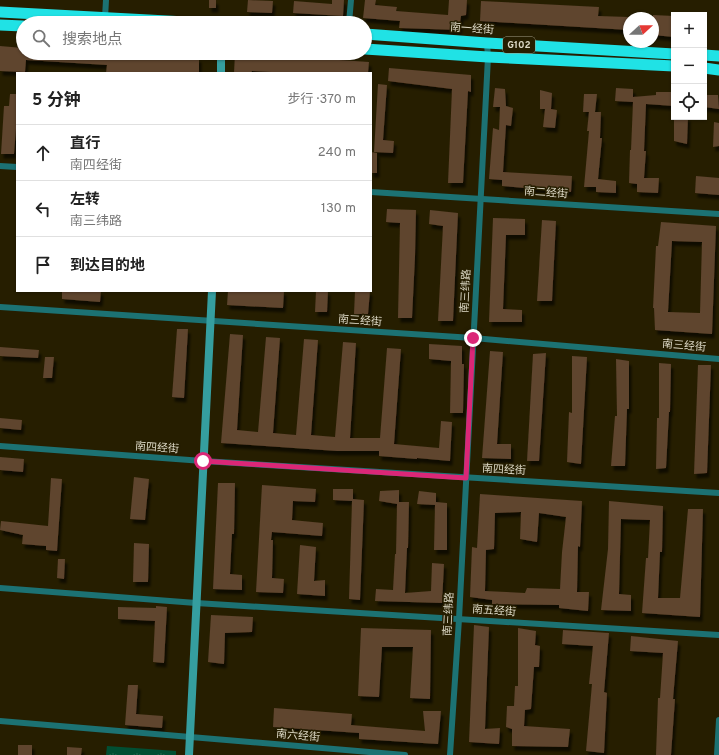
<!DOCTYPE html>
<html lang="zh">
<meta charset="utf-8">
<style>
body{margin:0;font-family:Overpass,"Noto Sans SC",sans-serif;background:#f2f2f2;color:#222}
.controls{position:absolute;right:12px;top:12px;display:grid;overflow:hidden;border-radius:0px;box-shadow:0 1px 3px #0004}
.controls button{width:36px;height:36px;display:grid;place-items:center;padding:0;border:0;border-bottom:1px solid #e0e0e0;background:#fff;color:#222;font:20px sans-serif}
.compass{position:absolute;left:623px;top:12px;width:36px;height:36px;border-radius:50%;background:#fff;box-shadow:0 1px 3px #0004;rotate:69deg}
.stop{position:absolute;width:12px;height:12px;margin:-9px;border:3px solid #db2777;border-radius:50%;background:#fff}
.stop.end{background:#db2777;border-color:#fff;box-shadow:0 1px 4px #0008}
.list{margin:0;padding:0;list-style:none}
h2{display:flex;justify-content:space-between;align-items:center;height:52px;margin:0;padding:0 16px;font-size:17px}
h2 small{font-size:13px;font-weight:400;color:#767676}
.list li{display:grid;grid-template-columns:26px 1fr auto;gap:12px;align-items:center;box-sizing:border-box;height:56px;padding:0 16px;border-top:1px solid #e0e0e0}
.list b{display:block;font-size:15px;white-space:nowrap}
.list p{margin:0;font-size:13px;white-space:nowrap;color:#767676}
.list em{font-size:13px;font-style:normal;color:#767676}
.icon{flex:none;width:22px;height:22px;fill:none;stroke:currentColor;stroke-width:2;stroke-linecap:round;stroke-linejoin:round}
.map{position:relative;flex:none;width:719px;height:755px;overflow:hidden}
.search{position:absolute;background:#fff;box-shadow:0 1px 3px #0004;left:16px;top:16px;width:356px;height:44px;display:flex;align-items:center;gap:10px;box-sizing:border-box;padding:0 14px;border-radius:22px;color:#767676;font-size:15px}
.panel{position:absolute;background:#fff;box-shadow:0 1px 3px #0004;left:16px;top:72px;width:356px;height:220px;border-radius:0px}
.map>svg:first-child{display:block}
</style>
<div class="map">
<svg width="719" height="755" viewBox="0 0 719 755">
<defs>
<pattern id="park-tufts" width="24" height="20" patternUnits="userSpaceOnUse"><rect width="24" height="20" fill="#014f33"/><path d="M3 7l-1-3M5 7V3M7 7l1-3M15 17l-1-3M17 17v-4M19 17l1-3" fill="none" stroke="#25684f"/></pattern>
<filter id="shadow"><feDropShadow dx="2.5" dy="4.5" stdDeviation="1" flood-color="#0009"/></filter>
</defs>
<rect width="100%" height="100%" fill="#261e00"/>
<!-- park -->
<path fill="url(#park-tufts)" d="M107 746 176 751V755H106Z"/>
<!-- building -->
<g fill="#5e442e" fill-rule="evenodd" filter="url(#shadow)">
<rect x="209" y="0" width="7" height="8"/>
<path d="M248 0 273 1 272 13 247 12Z"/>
<path d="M332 0H344L343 16 293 13 294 1 332 4Z"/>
<path d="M365 0H376L375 5 397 7 396 11 448 15 449 0H467L466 15 461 16 459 30 399 28 400 21 363 18Z"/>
<path d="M481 1 599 7 598 16 629 17V30L480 21Z"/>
<path d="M653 15 674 16V37L653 35Z"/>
<path d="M0 46 23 48V53H114L199 58V73H106L107 65 26 60 25 72 0 71Z"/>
<path d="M235 53 369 62 368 73H290L252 71 251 73H234Z"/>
<path d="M389 68 471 75V92L468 91 463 183H448L452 89 388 81Z"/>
<path d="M378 84 387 85 383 140 394 141 393 153 374 152Z"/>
<path d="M495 88 505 89 506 106 513 108 511 126 506 125 503 172 572 176 571 192 502 186V180L489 179 493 128 499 130 500 107H493Z"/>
<path d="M616 88 633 89V97L656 95V92H674V106L646 104 644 151H646L644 178H659L658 193 637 192V184L629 183 630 150H631L633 102 615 101Z"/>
<path d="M540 90 552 93 551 109 557 110 555 128 543 127 545 109H540Z"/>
<path d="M10 94H17V116L14 154H1L4 106H9Z"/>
<path d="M584 94H597L595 112H601L600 138H602L598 179 616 181V193L596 192V187H584L589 131H587L589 112H583Z"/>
<path d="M704 95H718L719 109 704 107Z"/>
<path d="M674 117H688L687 144 674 141Z"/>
<path d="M714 122 719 123V146L713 147Z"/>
<path d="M371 152 377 153V173H371Z"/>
<path d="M696 176 719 178V195L695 193Z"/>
<path d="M387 209 416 210 415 257 412 318H398L400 223 386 222Z"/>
<path d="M430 210 458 213 453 321H438L443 226 429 224Z"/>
<path d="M493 218 525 219V235H506L503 309 522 310V322H489Z"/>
<path d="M542 220 556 221 552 301H537Z"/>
<path d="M661 222 716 226 712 334 655 330 654 308H653L656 246H658ZM672 241 702 242 700 313 668 312Z"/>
<path d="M62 291H101L100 302 62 299Z"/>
<path d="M228 291 269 292V291H284L283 308 227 305Z"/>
<path d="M316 291H328L327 312H315Z"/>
<path d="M355 291H370L368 314H354Z"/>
<path d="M177 329H188L184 398 172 397Z"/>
<path d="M230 334 243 335 237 430 258 432 266 337 280 338 273 433 296 435 304 339 318 340 311 435 335 437 343 342 356 343 350 438H380L387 348 401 349 394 444 439 448 441 421 452 422 450 461 417 458V459L379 456V451H337L221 443Z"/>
<path d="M429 344 462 346V364H464L463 413H450L451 361 429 359Z"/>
<path d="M0 347 39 350 38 358 0 356Z"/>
<path d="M490 351 503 352 497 444H511V459L482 458Z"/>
<path d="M546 353 539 461H527L533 354Z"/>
<path d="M572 356 587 357 581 464 567 462 569 412 572 413Z"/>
<path d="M45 357H54L52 378H43Z"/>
<path d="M616 359 629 361V409H627L625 466H611L615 416H617Z"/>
<path d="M659 363 671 364 670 412H669L666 468 656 469 657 418H659Z"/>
<path d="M698 365H711L707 473 694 474Z"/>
<path d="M0 418 22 420 21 430 0 428Z"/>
<path d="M0 457 24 459 23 472 0 470Z"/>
<path d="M134 477 149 479 145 520 130 519Z"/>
<path d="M51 478 62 479 57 551 46 550V546L22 544 23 535 0 530 1 521 48 526Z"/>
<path d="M218 483H235L234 534H232L230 574 242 575V590L213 589Z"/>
<path d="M262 485 316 489 315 502 293 501 292 520 323 523 322 536 272 532 271 540H273L272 578 284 579 283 593 256 592Z"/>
<path d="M333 489H353V499L364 500 360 600 349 599 352 501 333 500Z"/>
<path d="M399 490V502H409L408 548H407L405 593 431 591 432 563 444 564 442 603 375 601 376 589 393 590 395 554H396L397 504 379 501 380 491Z"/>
<path d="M419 491 436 493V502L447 503V550H434L435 505 417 504Z"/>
<path d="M480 494 582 501 580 547 578 546 577 592H589L588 611 559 608V605L492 604V600L470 597 472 547 477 548ZM521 512 520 539 537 542 539 513 566 517 562 552 560 589 527 588 525 593 485 591 486 550 494 549 495 513Z"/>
<path d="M609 501 663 506 662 552H660L658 598H680L688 509H703L700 617 642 613 646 558H648L650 520 621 519 619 594 631 595V611L601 610 608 549Z"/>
<path d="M134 543 149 544 148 582H133Z"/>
<path d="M300 545 316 547 314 581 325 580V596L297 594Z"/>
<path d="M58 559H65L64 579 57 578Z"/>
<path d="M156 606 167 607 164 663 153 662 155 621 118 619V607L156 608Z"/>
<path d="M211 615 253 617 252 632 225 633 224 664 208 662Z"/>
<path d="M474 625 489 627 485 729 500 728 499 744 469 742Z"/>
<path d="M361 628 431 630 430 699 410 698 413 647H382L379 697 358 696Z"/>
<path d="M518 628 536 631 535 645 540 646 539 667H534L531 709 525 710 524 726 570 729 568 747 512 746V729L506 727 507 706H514L515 686H518Z"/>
<path d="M563 630 609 633 604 692 607 693 604 753 586 751 592 684H589L593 646 562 644Z"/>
<path d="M631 636 678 641 673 699H675L671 755H656L658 698H660L663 653 630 651Z"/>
<path d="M128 685H138L136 714 163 716 162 728 125 725Z"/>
<path d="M274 708 352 714 351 725 425 731 423 711H441L438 744 359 739V733L273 727Z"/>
<rect x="18" y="745" width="14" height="10"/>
<path d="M67 747 82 748 81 755H67Z"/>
</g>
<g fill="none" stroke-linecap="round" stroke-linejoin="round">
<!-- street -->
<g stroke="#1c7273" stroke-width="6">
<path d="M105 18 106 0"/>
<path d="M349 23 351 0"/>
<path d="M0 166 17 167"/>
<path d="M371 192 719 214"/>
<path d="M0 307 473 338 719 359"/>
<path d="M0 446 203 461 719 493"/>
<path d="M0 588 196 603 719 635"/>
<path d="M0 721 405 755"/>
<path d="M450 755 459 619 488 57 487 43"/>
<path d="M717 755 719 720"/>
</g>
<!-- secondary -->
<g stroke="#359e9f" stroke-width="8">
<path d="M221 73V53"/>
<path d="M189 755 212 291"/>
</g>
<!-- highway -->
<g stroke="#20e2e5" stroke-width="11">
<path d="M0 12 204 23"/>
<path d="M0 25 23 26"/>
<path d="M365 34 487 43 674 54"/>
<path d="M365 49 488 57 674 66"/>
<path d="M704 55 719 56"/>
<path d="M704 68 719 70"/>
</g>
</g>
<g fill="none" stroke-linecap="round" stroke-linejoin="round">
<!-- route -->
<path stroke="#db2777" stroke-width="5" d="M203 461 466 478 473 338"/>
</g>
<g text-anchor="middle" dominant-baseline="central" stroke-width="3" stroke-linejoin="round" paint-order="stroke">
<!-- shield labels -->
<rect fill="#261e00" stroke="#a5a08a" stroke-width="1" x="503" y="37" width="32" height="16" rx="3"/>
<g font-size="10" font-weight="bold" fill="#dcd8c5">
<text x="519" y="45">G102</text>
</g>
<!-- street labels -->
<g font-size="11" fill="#dcd8c5" stroke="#261e00">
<text transform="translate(472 29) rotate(4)">南一经街</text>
<text transform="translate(546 193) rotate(4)">南二经街</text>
<text transform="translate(466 291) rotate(-87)">南三纬路</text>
<text transform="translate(360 321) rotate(4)">南三经街</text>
<text transform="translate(684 346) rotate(5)">南三经街</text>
<text transform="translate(157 448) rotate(4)">南四经街</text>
<text transform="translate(504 470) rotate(3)">南四经街</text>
<text transform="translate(494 611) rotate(4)">南五经街</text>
<text transform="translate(449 614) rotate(-87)">南三纬路</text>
<text transform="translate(298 736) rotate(5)">南六经街</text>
</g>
</g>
</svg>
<div class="controls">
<button>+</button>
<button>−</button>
<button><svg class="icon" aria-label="locate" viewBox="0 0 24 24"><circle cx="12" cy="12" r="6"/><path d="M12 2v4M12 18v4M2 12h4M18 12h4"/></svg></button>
</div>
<svg class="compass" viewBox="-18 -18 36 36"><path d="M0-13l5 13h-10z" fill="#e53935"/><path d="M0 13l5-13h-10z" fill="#767676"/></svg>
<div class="stop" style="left:203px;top:461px"></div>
<div class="stop end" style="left:473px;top:338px"></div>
<div class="search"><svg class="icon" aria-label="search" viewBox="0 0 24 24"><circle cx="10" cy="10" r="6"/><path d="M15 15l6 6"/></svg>搜索地点</div>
<section class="panel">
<h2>5 分钟<small>步行 · 370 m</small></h2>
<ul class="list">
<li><svg class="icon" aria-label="ahead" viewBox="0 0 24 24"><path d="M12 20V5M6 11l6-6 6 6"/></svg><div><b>直行</b><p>南四经街</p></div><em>240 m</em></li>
<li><svg class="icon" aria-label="left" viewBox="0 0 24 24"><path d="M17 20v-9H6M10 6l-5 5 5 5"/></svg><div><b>左转</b><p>南三纬路</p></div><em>130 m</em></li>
<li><svg class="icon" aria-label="arrive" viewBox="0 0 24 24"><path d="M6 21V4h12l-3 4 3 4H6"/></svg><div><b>到达目的地</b></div></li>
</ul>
</section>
</div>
